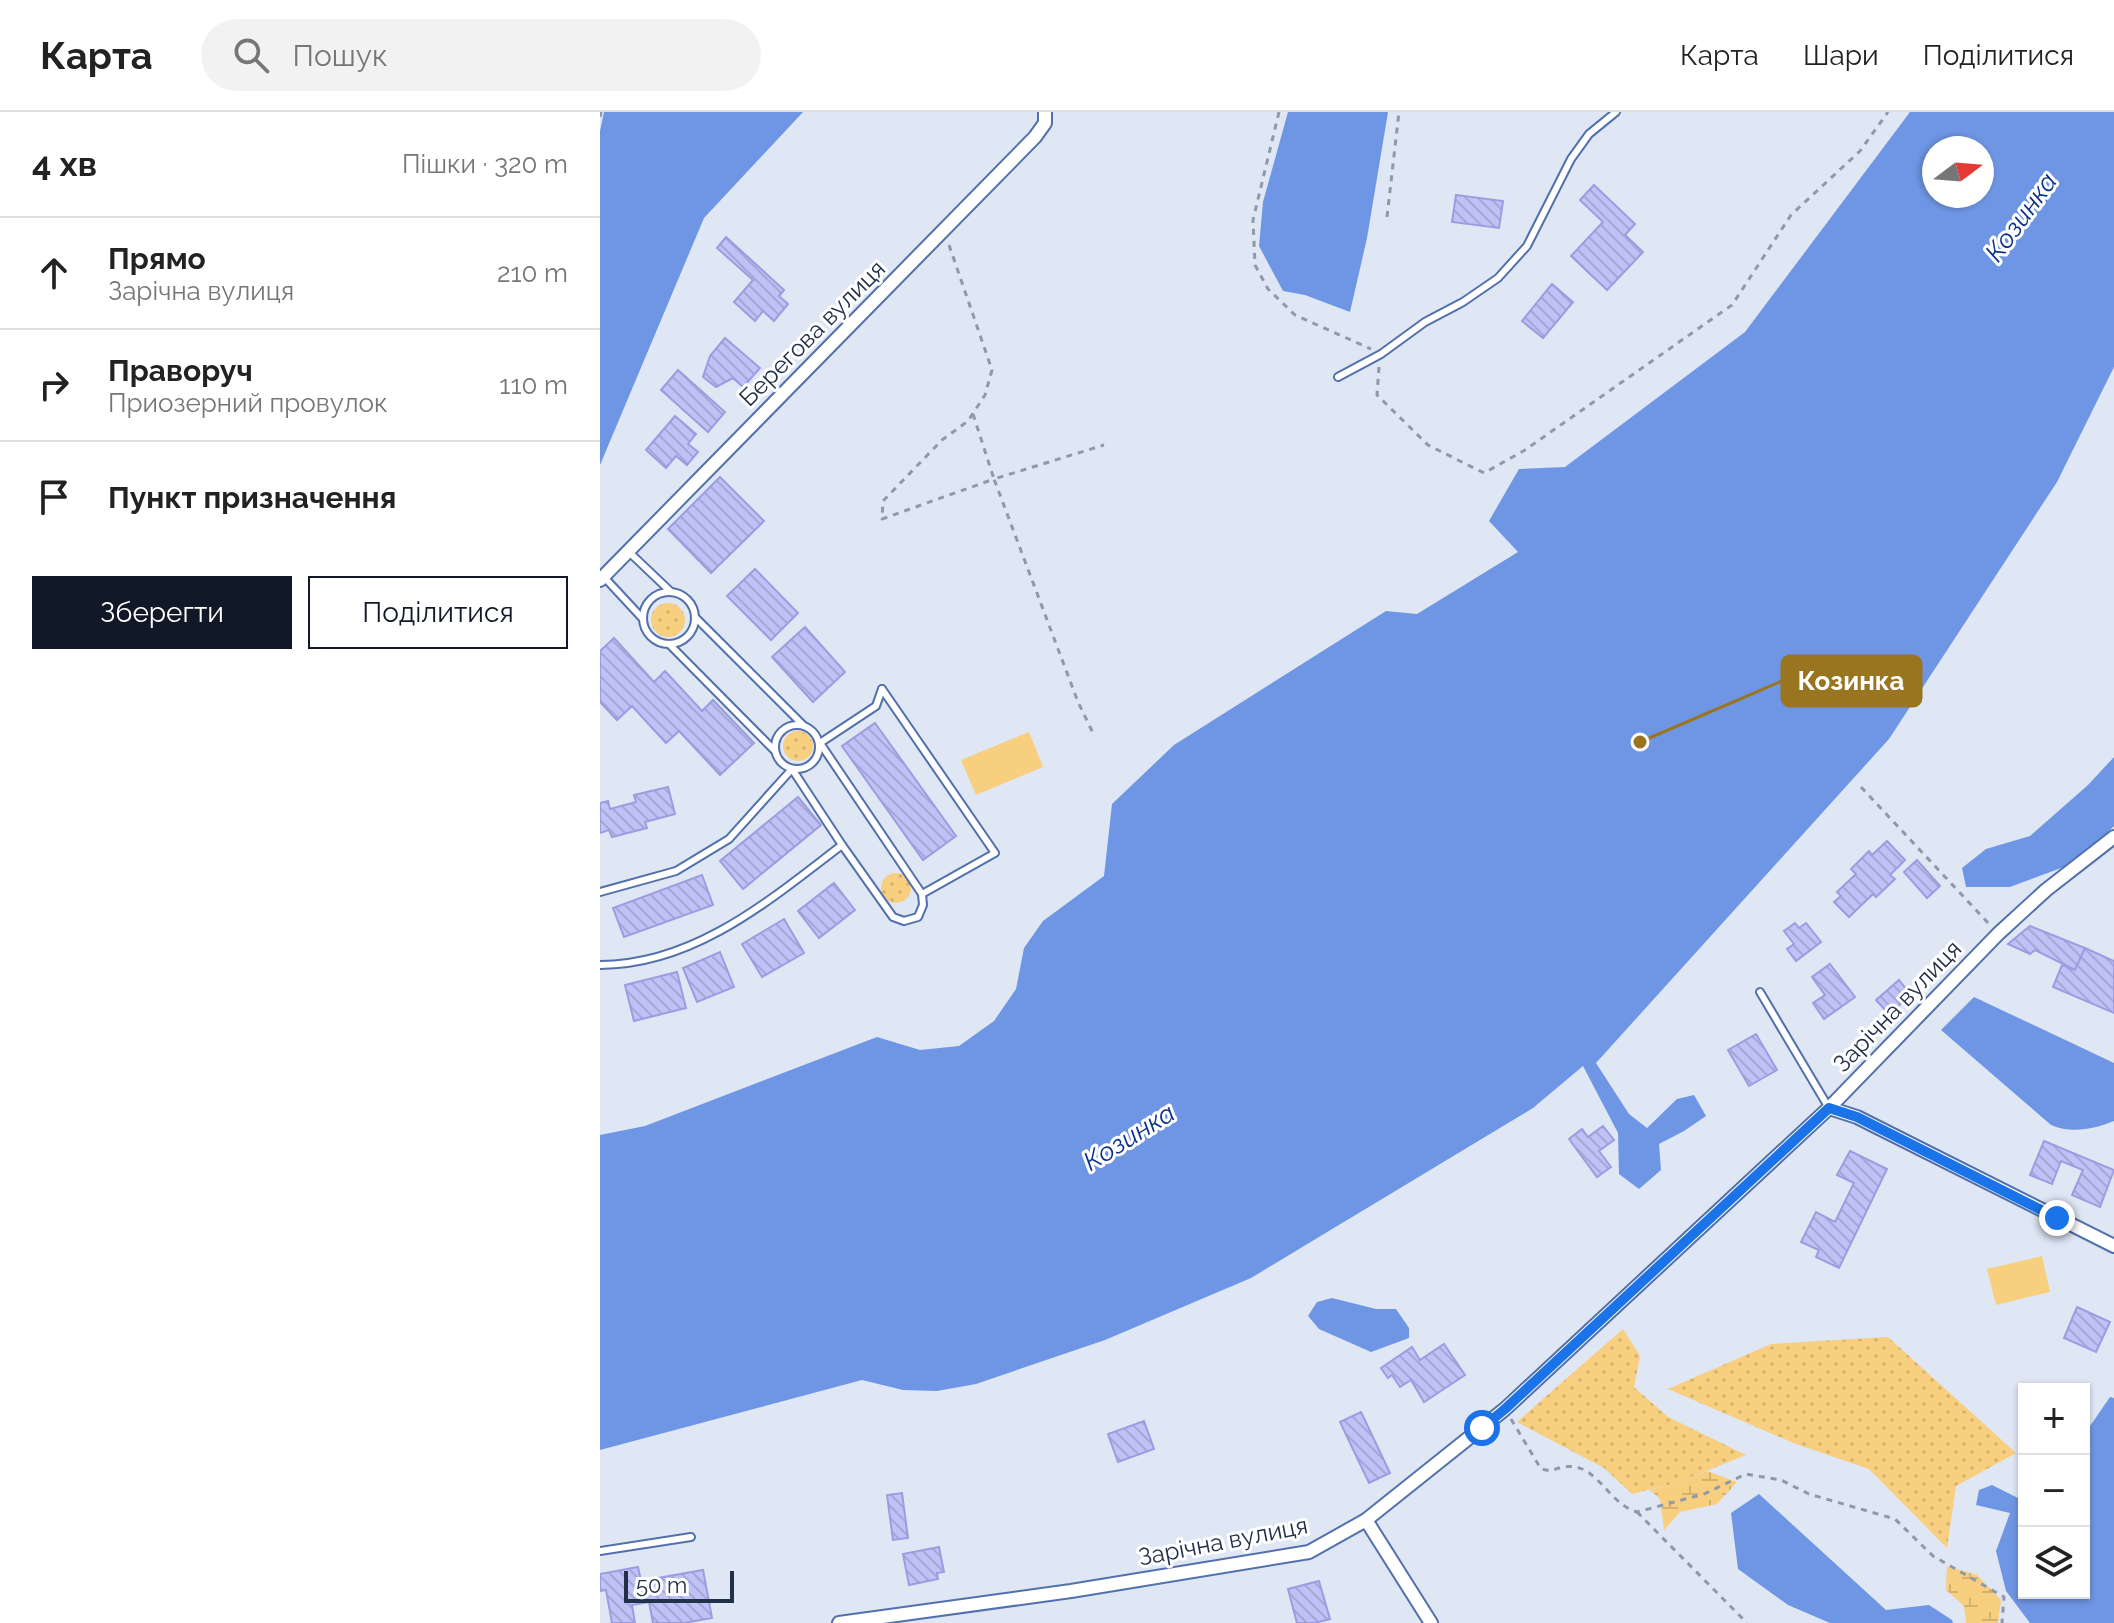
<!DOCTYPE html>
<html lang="uk">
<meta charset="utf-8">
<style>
body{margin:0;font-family:Raleway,sans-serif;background:#f2f2f2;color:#222}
.controls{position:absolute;right:24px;bottom:24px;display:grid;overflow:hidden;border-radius:0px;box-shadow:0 2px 6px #0004}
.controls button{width:72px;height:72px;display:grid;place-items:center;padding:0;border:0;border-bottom:2px solid #e0e0e0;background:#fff;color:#222;font:40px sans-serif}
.compass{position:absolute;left:1322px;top:24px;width:72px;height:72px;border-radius:50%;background:#fff;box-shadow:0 2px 6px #0004;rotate:74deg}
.scale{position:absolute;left:24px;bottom:20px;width:110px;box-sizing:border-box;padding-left:8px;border:4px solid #23304a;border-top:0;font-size:22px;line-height:28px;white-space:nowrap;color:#23304a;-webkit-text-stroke:6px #fff;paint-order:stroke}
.stop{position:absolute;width:24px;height:24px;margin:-18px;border:6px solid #1a73e8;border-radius:50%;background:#fff}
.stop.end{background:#1a73e8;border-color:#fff;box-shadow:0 2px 8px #0008}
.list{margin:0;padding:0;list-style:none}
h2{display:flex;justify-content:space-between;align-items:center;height:104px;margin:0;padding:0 32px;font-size:34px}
h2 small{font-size:26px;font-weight:400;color:#767676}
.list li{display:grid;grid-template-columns:52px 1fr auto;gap:24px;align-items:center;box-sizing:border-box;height:112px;padding:0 32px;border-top:2px solid #e0e0e0}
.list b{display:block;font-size:30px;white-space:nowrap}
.list p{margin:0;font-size:26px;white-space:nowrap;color:#767676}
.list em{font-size:26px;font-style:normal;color:#767676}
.actions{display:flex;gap:16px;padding:24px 32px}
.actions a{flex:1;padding:18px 0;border:2px solid #111827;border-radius:0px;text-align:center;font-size:28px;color:#111827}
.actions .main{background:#111827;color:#fff}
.icon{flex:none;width:44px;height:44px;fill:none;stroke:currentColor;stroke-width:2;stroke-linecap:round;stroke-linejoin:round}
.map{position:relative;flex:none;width:1514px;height:1511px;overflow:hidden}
header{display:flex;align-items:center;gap:48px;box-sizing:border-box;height:112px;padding:0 40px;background:#fff;border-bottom:2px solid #e0e0e0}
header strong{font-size:38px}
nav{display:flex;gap:44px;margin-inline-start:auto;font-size:28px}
.search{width:560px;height:72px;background:#f2f2f2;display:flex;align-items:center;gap:20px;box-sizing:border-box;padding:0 28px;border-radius:44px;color:#767676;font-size:30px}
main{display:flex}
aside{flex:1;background:#fff}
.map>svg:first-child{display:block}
</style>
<header>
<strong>Карта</strong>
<div class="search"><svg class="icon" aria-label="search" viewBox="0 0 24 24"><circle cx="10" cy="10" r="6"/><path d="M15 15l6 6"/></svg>Пошук</div>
<nav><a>Карта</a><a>Шари</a><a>Поділитися</a></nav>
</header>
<main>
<aside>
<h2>4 хв<small>Пішки · 320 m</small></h2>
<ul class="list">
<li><svg class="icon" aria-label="ahead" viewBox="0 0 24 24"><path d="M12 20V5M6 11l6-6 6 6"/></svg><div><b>Прямо</b><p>Зарічна вулиця</p></div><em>210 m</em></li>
<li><svg class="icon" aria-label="right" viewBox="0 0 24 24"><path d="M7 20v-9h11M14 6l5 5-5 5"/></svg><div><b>Праворуч</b><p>Приозерний провулок</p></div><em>110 m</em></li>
<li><svg class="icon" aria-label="arrive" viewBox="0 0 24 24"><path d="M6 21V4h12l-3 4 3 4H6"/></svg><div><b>Пункт призначення</b></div></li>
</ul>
<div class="actions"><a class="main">Зберегти</a><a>Поділитися</a></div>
</aside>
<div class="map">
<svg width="1514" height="1511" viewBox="0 0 1514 1511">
<defs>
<pattern id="grass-dots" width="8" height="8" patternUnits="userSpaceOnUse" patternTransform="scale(2)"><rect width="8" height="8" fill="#f7cf7f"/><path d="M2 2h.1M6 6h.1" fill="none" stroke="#d3b26f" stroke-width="1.8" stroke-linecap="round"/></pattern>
<pattern id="wetland-marsh" width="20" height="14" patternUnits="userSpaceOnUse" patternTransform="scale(2)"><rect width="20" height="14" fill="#f7cf7f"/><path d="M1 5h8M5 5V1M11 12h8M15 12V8" fill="none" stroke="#d3b26f"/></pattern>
<pattern id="building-back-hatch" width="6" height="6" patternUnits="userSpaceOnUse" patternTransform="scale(2)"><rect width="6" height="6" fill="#c0c2f7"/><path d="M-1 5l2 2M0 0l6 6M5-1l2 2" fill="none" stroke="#a5a7d5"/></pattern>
</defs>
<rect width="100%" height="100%" fill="#dfe6f4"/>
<!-- grass -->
<g fill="url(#grass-dots)">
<circle cx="68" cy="508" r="17"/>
<circle cx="198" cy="634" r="15"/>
<circle cx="296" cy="776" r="15"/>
<path d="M1023 1217 1040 1244 1034 1275 1068 1305 1146 1343 1076 1371 1032 1382 1004 1356 917 1310Z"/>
<path d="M1288 1225 1416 1341 1356 1374 1347 1436 1269 1357 1196 1332 1068 1277 1171 1232Z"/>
</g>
<!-- wetland -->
<g fill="url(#wetland-marsh)">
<path d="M1107 1359 1137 1370 1117 1392 1080 1400 1064 1418 1060 1387 1050 1378 1076 1371Z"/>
<path d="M1347 1454 1377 1463 1401 1488 1398 1511H1366L1364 1494 1346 1478Z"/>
</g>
<!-- pitch -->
<g fill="#f7cf7f">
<path d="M429 620 443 655 376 683 361 648Z"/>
<path d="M1442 1144 1450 1180 1396 1193 1387 1157Z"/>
</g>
<!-- water -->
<g fill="#6f96e4" fill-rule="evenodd">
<path d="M4 0H203L104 106 0 353V19Z"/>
<path d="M688 0H788L767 126 750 200 705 183 683 179 659 134 663 90Z"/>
<path d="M1310 0H1514V255L1457 370 1289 627 996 951 1029 1002 1047 1016 1077 987 1094 983 1106 1004 1084 1019 1059 1032 1061 1058 1039 1077 1019 1062 1018 1021 983 954 933 996 651 1166 505 1228 376 1272 337 1279 303 1278 262 1268 0 1338V1023L45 1014 277 925 320 938 359 934 394 909 416 877 424 836 443 809 504 764 512 692 574 633 786 499 817 502 918 440 889 409 919 357 965 355 1145 220ZM1334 36H1382V84H1334Z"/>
<path d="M1514 645V714L1480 749 1410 775H1366L1362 756 1386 737 1430 724 1488 673Z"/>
<path d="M1374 885 1514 951V1009C1494 1017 1472 1022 1451 1013L1341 918Z"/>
<path d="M732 1186 776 1197H796L809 1216V1226L771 1240 719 1217 708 1204 717 1190Z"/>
<path d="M1510 1285 1514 1286V1511H1430L1406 1479 1396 1439 1410 1401 1376 1393 1379 1378 1392 1373 1424 1389V1481H1484V1317H1488Z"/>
<path d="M1159 1382 1286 1498 1329 1493 1352 1508 1353 1511H1230L1188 1493 1138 1457 1131 1401Z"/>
</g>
<!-- building -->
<g fill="url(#building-back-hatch)" stroke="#9c9ce1" stroke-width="2">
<path d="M994 73 1035 112 1025 123 1043 140 1007 178 971 144 1003 110 980 88Z"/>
<path d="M856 83 903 89 899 116 852 110Z"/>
<path d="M126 125 184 178 179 184 188 192 174 209 163 199 155 209 134 190 153 168 117 136Z"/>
<path d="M952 172 973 190 943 226 922 209Z"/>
<path d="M125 226 160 256 143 275 133 266 116 275 103 265 110 244Z"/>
<path d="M78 258 125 300 108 320 61 278Z"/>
<path d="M75 304 96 322 88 332 98 340 87 353 76 344 66 356 46 338Z"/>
<path d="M120 365 164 409 111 461 68 417Z"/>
<path d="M155 457 198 501 171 528 127 484Z"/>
<path d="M205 515 245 560 213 590 172 545Z"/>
<path d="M14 526 54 570 65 559 102 599 113 588 154 631 120 663 79 619 66 631 32 594 17 608 0 590V539Z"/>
<path d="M275 611 356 724 323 748 242 634Z"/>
<path d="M68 675 75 702 45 710 47 716 12 725 9 718 0 721V691L8 689 10 697 36 690 34 683Z"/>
<path d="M198 685 221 713 143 777 120 749Z"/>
<path d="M1287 729 1305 748 1290 763 1295 767 1276 785 1273 782 1249 805 1234 790 1241 784 1237 780 1256 762 1251 757 1269 739 1272 743Z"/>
<path d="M1317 748 1340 774 1327 786 1304 760Z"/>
<path d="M102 763 113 793 24 825 13 796Z"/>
<path d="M234 771 255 798 219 826 198 799Z"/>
<path d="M184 807 204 841 162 865 142 832Z"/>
<path d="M1195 811 1199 816 1206 811 1221 830 1196 849 1187 837 1194 832 1184 819Z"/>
<path d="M1430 814 1485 836 1475 858 1435 838 1430 842 1408 832Z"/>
<path d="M1485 836 1514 849V901L1453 875 1462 853 1475 858Z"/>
<path d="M120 840 134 875 97 890 83 856Z"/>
<path d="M1230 852 1255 885 1224 907 1213 891 1225 883 1212 865Z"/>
<path d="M77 860 86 896 34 909 25 873Z"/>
<path d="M1299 868 1311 883 1289 902 1276 888Z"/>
<path d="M1156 922 1177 958 1149 974 1128 938Z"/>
<path d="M1003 1014 1014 1028 999 1039 1011 1055 997 1065 969 1027 982 1017 988 1025Z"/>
<path d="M1444 1029 1514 1058 1500 1095 1472 1083 1483 1058 1461 1049 1452 1072 1430 1063Z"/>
<path d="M1250 1039 1287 1057 1239 1156 1216 1145 1219 1138 1201 1130 1216 1100 1235 1110 1254 1071 1237 1063Z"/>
<path d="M1477 1195 1510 1210 1496 1240 1464 1226Z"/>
<path d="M844 1232 865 1263 824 1290 811 1268 800 1275 792 1263 788 1266 781 1256 812 1235 820 1248Z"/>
<path d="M761 1300 790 1361 769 1371 740 1310Z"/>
<path d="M544 1309 554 1337 518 1350 508 1322Z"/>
<path d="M302 1381 308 1426 293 1428 287 1383Z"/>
<path d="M339 1435 344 1460 337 1461 338 1467 309 1473 303 1442Z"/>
<path d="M38 1455 41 1469 103 1458 112 1506 84 1511H53L49 1490 32 1493 35 1511H12L6 1478 0 1479V1462Z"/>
<path d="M719 1469 730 1507 715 1511H697L688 1477Z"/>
</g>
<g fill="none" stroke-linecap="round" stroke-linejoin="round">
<!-- service casing -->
<g stroke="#5270ac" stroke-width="10">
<g id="service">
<path d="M738 265 781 242 825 210 863 190 898 166 927 134 971 47 989 22 1016 0"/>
<path d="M29 440 70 479"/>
<path d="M3 464 43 507"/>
<circle cx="69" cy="506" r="26"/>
<path d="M96 506 204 614"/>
<path d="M69 532 175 639"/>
<path d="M282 577 395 741 322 782"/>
<circle cx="197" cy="635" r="22"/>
<path d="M0 780 76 759 129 727 192 657 242 733"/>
<path d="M0 853C95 853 171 787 242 733L293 805 304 809 318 805 323 793 322 782 220 631 276 594 282 577"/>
<path d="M1160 880 1229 996"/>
<path d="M0 1439 91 1425"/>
</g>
</g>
<!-- minor casing -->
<g stroke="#5270ac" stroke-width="16">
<g id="minor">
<path d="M0 468 435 25 445 11V0"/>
<path d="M1229 996 1257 1005 1514 1134"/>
<path d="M766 1408 831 1511"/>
<path d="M239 1511 471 1479 709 1440 766 1408 905 1297 1229 996 1398 822 1446 778 1514 725"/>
</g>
</g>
<!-- path -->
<g stroke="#8f99ac" stroke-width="3" stroke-dasharray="6 6" stroke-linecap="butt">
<path d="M679 0 653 108 655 153 668 177 695 203 771 237"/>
<path d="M0 5 1 0"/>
<path d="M787 105 799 0"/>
<path d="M349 133 392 258 385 283 368 309 342 328 283 389 282 407 394 367 478 590 493 621"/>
<path d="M779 255 777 283 828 333 884 361 925 338 1132 193 1191 103 1260 39 1288 0"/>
<path d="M373 302 394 367 504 333"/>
<path d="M1261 675 1390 813"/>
<path d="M911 1307 941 1357 951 1359C995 1339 1003 1390 1037 1400L1104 1382 1146 1362 1181 1368 1209 1382 1295 1407 1333 1444 1404 1485 1402 1511"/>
<path d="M1037 1400 1147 1511"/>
</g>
<!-- service -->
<use href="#service" stroke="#fff" stroke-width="6"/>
<!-- minor -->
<use href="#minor" stroke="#fff" stroke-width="12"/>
</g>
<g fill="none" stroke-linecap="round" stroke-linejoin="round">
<!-- route -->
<path stroke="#1a73e8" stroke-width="10" d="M882 1316 905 1297 1229 996 1257 1005 1457 1106"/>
</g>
<g text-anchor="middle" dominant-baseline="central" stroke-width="6" stroke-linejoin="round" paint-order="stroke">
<!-- street labels -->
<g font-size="24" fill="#23304a" stroke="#fff">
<text transform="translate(212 221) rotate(-45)">Берегова вулиця</text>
<text transform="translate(1297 894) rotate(-46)">Зарічна вулиця</text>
<text transform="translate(623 1429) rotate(-11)">Зарічна вулиця</text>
</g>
<!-- water labels -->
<g font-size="26" font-style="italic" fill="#0b318a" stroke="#fff">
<text transform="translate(1421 105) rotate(-54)">Козинка</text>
<text transform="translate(529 1025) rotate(-32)">Козинка</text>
</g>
</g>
<!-- callouts -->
<path fill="none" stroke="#9a7520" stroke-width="3" d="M1040 630L1182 569"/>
<circle fill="#9a7520" stroke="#fff" stroke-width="3" cx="1040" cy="630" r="8"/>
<rect fill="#9a7520" stroke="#9a7520" stroke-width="3" x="1182" y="544" width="139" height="50" rx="8"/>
<g font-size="26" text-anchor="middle" font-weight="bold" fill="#fff">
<text x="1251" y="578">Козинка</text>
</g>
</svg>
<div class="controls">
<button>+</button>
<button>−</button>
<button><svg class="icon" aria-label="layers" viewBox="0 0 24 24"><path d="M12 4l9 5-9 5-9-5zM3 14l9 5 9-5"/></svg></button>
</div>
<svg class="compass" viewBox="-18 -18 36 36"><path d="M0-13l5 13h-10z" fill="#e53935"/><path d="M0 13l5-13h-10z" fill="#767676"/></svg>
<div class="scale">50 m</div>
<div class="stop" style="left:882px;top:1316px"></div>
<div class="stop end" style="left:1457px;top:1106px"></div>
</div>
</main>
